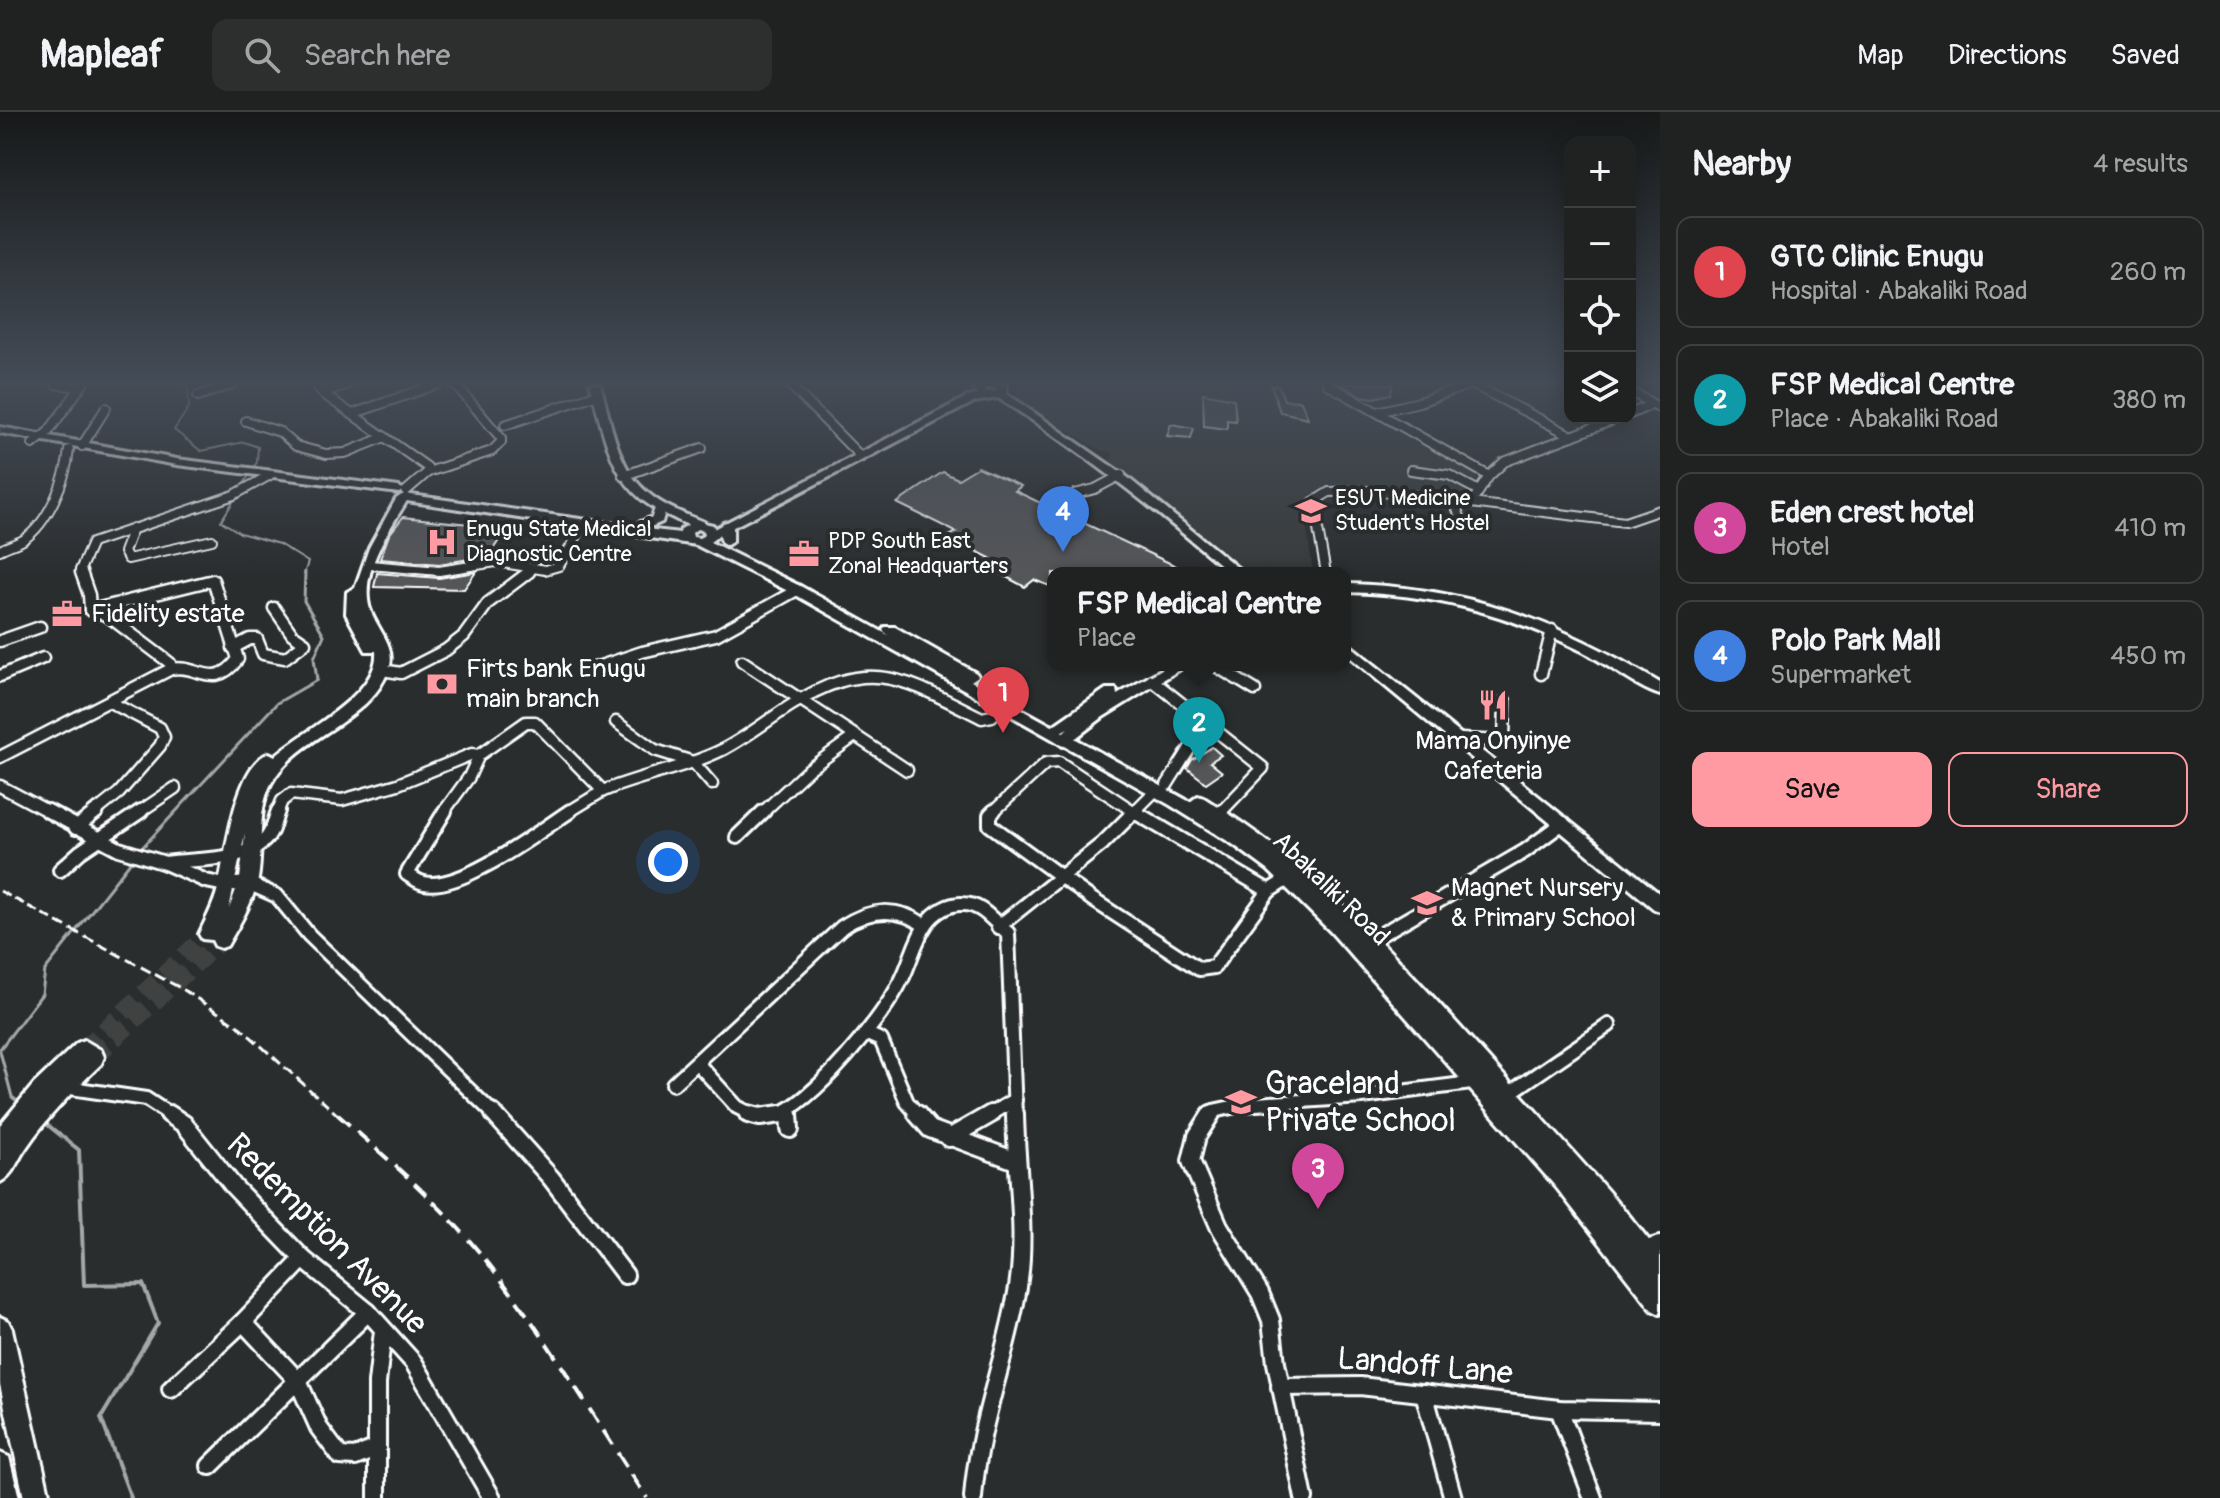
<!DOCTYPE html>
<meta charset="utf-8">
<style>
body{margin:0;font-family:Pangolin,sans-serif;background:#2d2f2f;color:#f1f3f6}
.controls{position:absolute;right:24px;top:24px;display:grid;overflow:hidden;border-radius:16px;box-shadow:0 4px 20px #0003}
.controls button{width:72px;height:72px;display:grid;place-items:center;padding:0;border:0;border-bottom:2px solid #3d3f40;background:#202222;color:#f1f3f6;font:40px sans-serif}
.you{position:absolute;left:668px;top:750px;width:28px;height:28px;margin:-20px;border:6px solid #fff;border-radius:50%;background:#1a73e8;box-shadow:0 0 0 12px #1a73e833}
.badge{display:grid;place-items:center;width:52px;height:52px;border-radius:50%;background:#ff9aa2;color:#fff;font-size:26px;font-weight:700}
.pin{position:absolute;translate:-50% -66px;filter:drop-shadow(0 2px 4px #0008)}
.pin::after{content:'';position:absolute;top:42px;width:28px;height:24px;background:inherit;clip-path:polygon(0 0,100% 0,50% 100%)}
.popup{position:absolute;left:1047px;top:455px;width:304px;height:104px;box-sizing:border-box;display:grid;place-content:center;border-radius:16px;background:#202222;filter:drop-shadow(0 2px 6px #0005);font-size:26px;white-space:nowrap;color:#a2a4a5}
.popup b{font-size:30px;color:#f1f3f6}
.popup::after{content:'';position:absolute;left:50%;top:100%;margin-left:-16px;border:16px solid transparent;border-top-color:#202222}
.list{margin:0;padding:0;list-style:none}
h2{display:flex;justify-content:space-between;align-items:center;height:104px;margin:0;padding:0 32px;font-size:34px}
h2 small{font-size:26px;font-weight:400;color:#a2a4a5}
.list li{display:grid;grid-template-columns:52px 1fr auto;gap:24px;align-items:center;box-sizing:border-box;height:112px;margin:0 16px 16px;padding:0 16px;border:2px solid #3d3f40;border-radius:16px}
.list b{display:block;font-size:30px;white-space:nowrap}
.list p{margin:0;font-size:26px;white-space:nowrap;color:#a2a4a5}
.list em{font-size:26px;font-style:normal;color:#a2a4a5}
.actions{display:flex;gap:16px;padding:24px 32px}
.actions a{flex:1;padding:18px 0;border:2px solid #ff9aa2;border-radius:16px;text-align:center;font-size:28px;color:#ff9aa2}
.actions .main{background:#ff9aa2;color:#111}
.icon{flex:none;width:44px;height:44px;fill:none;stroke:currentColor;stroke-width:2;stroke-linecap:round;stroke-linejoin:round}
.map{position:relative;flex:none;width:1660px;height:1386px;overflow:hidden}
header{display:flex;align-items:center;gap:48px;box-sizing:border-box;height:112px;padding:0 40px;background:#202222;border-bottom:2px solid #3d3f40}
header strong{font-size:38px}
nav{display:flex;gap:44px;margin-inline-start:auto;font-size:28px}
.search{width:560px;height:72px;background:#2d2f2f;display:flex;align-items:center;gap:20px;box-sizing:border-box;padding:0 28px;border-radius:16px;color:#a2a4a5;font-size:30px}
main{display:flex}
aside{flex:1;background:#202222}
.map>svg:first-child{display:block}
</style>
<header>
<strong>Mapleaf</strong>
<div class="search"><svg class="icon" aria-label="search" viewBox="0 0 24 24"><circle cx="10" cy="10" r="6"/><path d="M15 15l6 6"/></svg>Search here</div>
<nav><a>Map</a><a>Directions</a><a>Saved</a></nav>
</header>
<main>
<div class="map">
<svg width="1660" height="1386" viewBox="0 0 1660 1386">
<rect width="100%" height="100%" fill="#2a2d2e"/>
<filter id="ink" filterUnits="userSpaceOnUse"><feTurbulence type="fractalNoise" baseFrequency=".0125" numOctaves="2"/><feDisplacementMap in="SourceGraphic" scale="16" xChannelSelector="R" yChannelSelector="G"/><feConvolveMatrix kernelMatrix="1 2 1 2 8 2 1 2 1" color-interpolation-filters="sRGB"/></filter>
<g filter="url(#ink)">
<!-- built -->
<path fill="#373a3b" d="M1013 272H1319L1482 363 1462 386 1371 375H1330L1319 379 1303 390 1313 461H1248L1110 351 1113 341 1099 337 1008 283 1016 281 1015 276 1010 274Z"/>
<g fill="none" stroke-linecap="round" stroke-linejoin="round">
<!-- stream-far2 -->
<g stroke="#a6a7a7" stroke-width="2">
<path d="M182 272 188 276 189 295 174 318 201 339 244 330 258 335 257 350 242 375"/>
<path d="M236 385 221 409 240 421 279 432 308 450 304 462"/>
</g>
<!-- stream-far1 -->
<g stroke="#a6a7a7" stroke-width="3">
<path d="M140 738 277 591 317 568 314 546 324 523 304 489 305 460"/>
<path d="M0 937 42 882 45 858 135 744"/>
<path d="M0 939 12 985 22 993"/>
</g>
<!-- stream -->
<path stroke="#a6a7a7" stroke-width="4" d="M44 1010 79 1038 84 1173 143 1172 158 1211 101 1306 131 1386"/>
</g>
<!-- building -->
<g fill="#555758" stroke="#fff" stroke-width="2">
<path d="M1341 272H1393L1391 282 1374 286 1361 284Z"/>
<path d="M1271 273 1279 274 1284 288 1301 289 1308 306 1280 300Z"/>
<path d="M1203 281 1234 287 1236 309 1227 308V317L1204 314Z"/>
<path d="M1171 312 1194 316 1191 326 1167 324Z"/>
<path d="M978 355 1021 374 1015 379 1191 461H1053V475L1034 468 1025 475 982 452 990 446 948 425 956 420 897 391 943 360 958 367Z"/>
<path d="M403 405 508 416 488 444 439 452 380 447 389 423Z"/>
<path d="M476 460 464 477 374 475 377 461 439 466Z"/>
<path d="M1212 635 1221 643 1210 650 1222 660 1206 671 1187 656 1192 648Z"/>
</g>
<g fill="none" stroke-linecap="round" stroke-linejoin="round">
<!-- secondary-tunnel -->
<g stroke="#3f4243" stroke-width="18" stroke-dasharray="18 9" stroke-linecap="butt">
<path d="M84 937 208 822"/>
<path d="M94 945 221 828"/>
</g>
<!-- street-far3 casing -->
<g stroke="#fff" stroke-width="12">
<g id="street-far3">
<path d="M56 272 78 275"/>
<path d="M316 272 322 281 427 355 428 360"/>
<path d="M789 272 860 344"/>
<path d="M1327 272 1489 364"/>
<path d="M1472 272 1572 324"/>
<path d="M1630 279 1660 296"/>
<path d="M322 281 347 272"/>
<path d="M198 284 233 272"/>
<path d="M1377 300 1419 290 1471 272"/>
<path d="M352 302 438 272"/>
<path d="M1630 302 1648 294 1647 290"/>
<path d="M246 309 280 320 296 334 326 342 345 341 385 325"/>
<path d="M505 313 598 282"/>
<path d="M33 332 48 320 83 272"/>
<path d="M82 334 106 296"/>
<path d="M1411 358 1449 363 1479 379"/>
<path d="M623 364 702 336"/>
<path d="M406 379 428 360 492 339 501 330V326L455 272"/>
<path d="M1075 382 1095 377 1121 363"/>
<path d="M1453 387 1464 415"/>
<path d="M1472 390 1489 364 1504 350 1619 306"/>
<path d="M133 416 124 440 128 447 212 428"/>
<path d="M0 438C7 434 16 432 23 428 49 411 66 367 69 338"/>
<path d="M370 453 439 459 496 450 534 456"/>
<path d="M1326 461 1313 390 1329 380 1374 379 1625 410 1660 398"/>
<path d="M81 462 80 458 92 431 234 383 270 363"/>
<path d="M526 462 534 456 545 458 559 454 584 412"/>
</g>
</g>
<!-- street-far2 casing -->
<g stroke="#fff" stroke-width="15">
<g id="street-far2">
<path d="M81 460 89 483 90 498"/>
<path d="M91 498 213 468 238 547C214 580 197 551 171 557"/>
<path d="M0 529 40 515"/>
<path d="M233 536 250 527H257L263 542 285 546 305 531 292 522 274 496"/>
<path d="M742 549 907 658"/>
<path d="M1214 553 1255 578"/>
<path d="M382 558 401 561 446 538 464 524 488 491 529 460"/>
<path d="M585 559 642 540 716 523 797 478"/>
<path d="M1541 562 1552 518"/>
<path d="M0 564 43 546"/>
<path d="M1152 568 1263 656 1220 701"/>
<path d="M616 610 655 638 693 650 712 672"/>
<path d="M1460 627 1504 629 1505 589"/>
<path d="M0 645 171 557 170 551 108 504 90 498"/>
<path d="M1167 673 1207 609"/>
<path d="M0 674 51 701"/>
<path d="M603 679C642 663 686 656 724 637 747 625 768 608 790 594 871 542 905 568 982 606L992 604 1003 593"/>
<path d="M94 701 119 681 160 634 164 625 160 616 110 590"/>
<path d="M138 701 175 676"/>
<path d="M277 701 282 689 291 682 342 688 398 672 472 642 479 643"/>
<path d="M443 701 469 665 479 643 526 610H535L603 679"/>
<path d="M567 701 603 679"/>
<path d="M762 701 809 657 855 624"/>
<path d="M992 701 1046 651 1059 650 1136 701"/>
<path d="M1133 701 1156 678"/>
</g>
</g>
<!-- street-far1 casing -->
<g stroke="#fff" stroke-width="18">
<g id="street-far1">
<path d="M48 699 119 737 165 751 206 769 225 773 248 771 277 784 309 823 496 1004"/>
<path d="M445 699 407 762C412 765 418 770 424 771 460 780 540 719 570 699"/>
<path d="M994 699 990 703V713L1093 788 1199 857 1214 855 1269 779"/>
<path d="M1133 699 1269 779"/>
<path d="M1213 709 1222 699"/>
<path d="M76 716 97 699"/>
<path d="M737 725 764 699"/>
<path d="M165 751C195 746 241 751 265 728 273 720 274 709 278 699"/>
<path d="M60 758 80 740 141 699"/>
<path d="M1269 779 1289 766"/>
<path d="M998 815 1102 732 1135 699"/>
<path d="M1366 831 1525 739 1563 711"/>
<path d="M867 922 881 928 907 990 919 1004"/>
<path d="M698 952 737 995 755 1004"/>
<path d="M673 972 842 815C869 797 897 794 924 813"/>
<path d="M64 975 146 987 172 1004"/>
<path d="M1504 985 1609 913"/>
<path d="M789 999V1004"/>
<path d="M775 1004C814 990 884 905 902 867 911 849 915 828 927 811 935 800 949 791 963 792 983 792 994 811 1008 821L1015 1004"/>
<path d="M987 1004 1015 988"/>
<path d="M1210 1004 1213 999 1241 993 1362 985 1479 970"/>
</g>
</g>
<!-- street casing -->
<g stroke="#fff" stroke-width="22">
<g id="street">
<path d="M169 1002 184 1012 234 1075 303 1147 368 1200 414 1251 492 1386"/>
<path d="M494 1002 551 1066 625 1163"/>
<path d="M748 1002 760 1005 781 1002"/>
<path d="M789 1002 790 1017"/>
<path d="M917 1002 930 1017 1016 1049"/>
<path d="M1211 1002 1197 1024 1191 1049 1219 1114 1260 1181 1271 1208 1276 1251 1304 1386"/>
<path d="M949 1026 991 1002"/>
<path d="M1644 1138 1660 1133"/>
<path d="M243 1210 298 1269 319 1316 340 1344 355 1345 377 1336"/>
<path d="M1280 1275 1360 1274 1559 1297 1660 1299"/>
<path d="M171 1277 243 1210 303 1147"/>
<path d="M1424 1281 1453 1386"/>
<path d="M1559 1297 1593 1386"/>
<path d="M210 1354 368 1200"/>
<path d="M377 1386V1271L383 1219"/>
<path d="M973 1386C978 1313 1006 1247 1018 1175 1027 1119 1016 1059 1015 1002"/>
</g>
</g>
<!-- secondary casing -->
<g stroke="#fff" stroke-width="6">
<g id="secondary">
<path d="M590 272H600C611 309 616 355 648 381 664 395 685 402 704 410V416C693 417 680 409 669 404 610 378 606 327 590 272Z"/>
<path d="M979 272 1006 273 1007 282 1127 365 1244 461H1230C1156 398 1081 338 998 286L974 290 716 424H708L706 421 967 285 977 283 973 276ZM990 275 997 277 998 279 985 280 984 277Z"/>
<path d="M402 383 408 387C391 415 364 453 368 488 370 512 398 531 389 556 372 608 304 622 275 665 255 694 264 734 258 767 253 790 239 813 227 834L221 836 215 834 212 828 202 827 199 822C206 807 214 793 218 776 226 744 234 654 269 641L275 644C304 618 380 582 376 539H366L346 502 347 480 355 476 369 436 396 387ZM245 721 240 767 229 797Z"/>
<path d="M1345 472C1466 474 1558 509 1660 571V583C1635 575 1605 550 1580 538 1503 500 1431 482 1345 480Z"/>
<path d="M1345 529 1660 782V799L1654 797 1345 541Z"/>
<path d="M1169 553H1187L1103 605 1068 632 1063 634 1055 628 1068 616 1051 625 1044 620 1106 577H1116L1117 583Z"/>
<path d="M84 928 101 938 104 945 101 952C74 978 47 1005 26 1036 18 1047 13 1064 0 1070V1013L34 972 77 931Z"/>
<path d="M0 1205 8 1209 12 1217 50 1386H24L0 1272Z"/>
<path d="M0 1341 9 1345 19 1386H0Z"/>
</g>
</g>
<!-- primary casing -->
<g stroke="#fff" stroke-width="6">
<g id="primary">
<path d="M0 315 177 347 399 375 405 378 399 381 177 353 0 321Z"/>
<path d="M404 382 637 415 638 411 652 405 656 393H664L666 396 662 410 646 417 680 421 681 417 695 409 713 413 718 424 710 430 802 475 888 523 883 518 885 515H895L976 561 978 564 971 569 1190 690 1198 684 1204 686C1321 758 1398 846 1489 947 1535 999 1582 1049 1627 1101L1660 1142V1202L1652 1198 1556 1075 1330 819 1268 758 1234 733 1170 693 792 481 696 433 400 388 398 386ZM697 417 704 419 705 423 699 426 693 425 692 421Z"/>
<path d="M727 410 733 414V429L727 433 723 432 719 422 723 411Z"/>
</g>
</g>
<!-- street-far3 -->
<use href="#street-far3" stroke="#2a2d2e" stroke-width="8"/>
<!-- street-far2 -->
<use href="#street-far2" stroke="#2a2d2e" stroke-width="10"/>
<!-- street-far1 -->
<use href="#street-far1" stroke="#2a2d2e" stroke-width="12"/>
<!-- street -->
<use href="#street" stroke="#2a2d2e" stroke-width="16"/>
<!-- secondary -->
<use href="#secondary" fill="#2a2d2e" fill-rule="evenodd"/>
<!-- primary -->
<use href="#primary" fill="#2a2d2e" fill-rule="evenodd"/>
<!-- rail-far1 -->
<path stroke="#fff" stroke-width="3" stroke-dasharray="11 5" stroke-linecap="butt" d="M0 779 184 878 241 916 339 1004"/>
<!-- rail -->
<path stroke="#fff" stroke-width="4" stroke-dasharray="17 9" stroke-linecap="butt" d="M337 1002C384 1044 433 1085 474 1134 539 1211 591 1302 647 1386"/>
</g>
</g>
<!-- sky -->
<linearGradient id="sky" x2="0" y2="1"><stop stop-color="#171919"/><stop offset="0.58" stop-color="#444c57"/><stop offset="1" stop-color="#444c57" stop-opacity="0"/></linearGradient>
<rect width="1660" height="466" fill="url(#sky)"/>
<!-- icons -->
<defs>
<g id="university-bare" transform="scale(2.4)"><path d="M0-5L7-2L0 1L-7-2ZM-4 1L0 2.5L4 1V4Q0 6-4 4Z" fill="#ff9aa2" stroke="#2a2d2e" stroke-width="2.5" paint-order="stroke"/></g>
<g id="hospital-bare" transform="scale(2.4)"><path d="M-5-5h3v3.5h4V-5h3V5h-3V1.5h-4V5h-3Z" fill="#ff9aa2" stroke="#2a2d2e" stroke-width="2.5" paint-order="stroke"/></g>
<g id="office-bare" transform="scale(2.4)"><path d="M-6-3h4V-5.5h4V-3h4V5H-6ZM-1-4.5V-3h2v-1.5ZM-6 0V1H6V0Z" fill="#ff9aa2" stroke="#2a2d2e" stroke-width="2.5" paint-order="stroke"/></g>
<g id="bank-bare" transform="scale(2.4)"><path d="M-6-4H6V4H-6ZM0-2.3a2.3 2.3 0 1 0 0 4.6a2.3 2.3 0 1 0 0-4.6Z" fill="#ff9aa2" stroke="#2a2d2e" stroke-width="2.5" paint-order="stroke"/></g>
<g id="restaurant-bare" transform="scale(2.4)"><path d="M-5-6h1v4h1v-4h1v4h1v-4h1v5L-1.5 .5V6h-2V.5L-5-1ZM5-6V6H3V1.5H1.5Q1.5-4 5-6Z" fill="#ff9aa2" stroke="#2a2d2e" stroke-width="2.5" paint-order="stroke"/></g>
<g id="school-bare" transform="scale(2.4)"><path d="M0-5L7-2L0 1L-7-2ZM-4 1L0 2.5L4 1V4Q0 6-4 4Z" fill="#ff9aa2" stroke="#2a2d2e" stroke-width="2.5" paint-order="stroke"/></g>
</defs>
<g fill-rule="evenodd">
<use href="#university-bare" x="1311" y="399"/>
<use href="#hospital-bare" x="442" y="430"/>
<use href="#office-bare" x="804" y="442"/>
<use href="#office-bare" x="67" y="502"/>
<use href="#bank-bare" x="442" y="572"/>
<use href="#restaurant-bare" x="1493" y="593"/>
<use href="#school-bare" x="1427" y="791"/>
<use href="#university-bare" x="1241" y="990"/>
</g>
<g text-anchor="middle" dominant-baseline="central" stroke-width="8" stroke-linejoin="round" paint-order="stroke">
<!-- far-poi labels -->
<g font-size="22" fill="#fff" stroke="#2a2d2e" text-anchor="start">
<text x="1335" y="386">ESUT Medicine<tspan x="1335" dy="25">Student's Hostel</tspan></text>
<text x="466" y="417">Enugu State Medical<tspan x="466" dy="25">Diagnostic Centre</tspan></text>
<text x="828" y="429">PDP South East<tspan x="828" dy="25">Zonal Headquarters</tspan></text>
</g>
<!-- poi labels -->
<g font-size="26" fill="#fff" stroke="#2a2d2e" text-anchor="start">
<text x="91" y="502">Fidelity estate</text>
<text x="466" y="557">Firts bank Enugu<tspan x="466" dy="30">main branch</tspan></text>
<text x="1493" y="629" text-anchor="middle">Mama Onyinye<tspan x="1493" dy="30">Cafeteria</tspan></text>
<text x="1451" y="776">Magnet Nursery<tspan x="1451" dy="30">&amp; Primary School</tspan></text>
</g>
<!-- street labels -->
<g font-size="26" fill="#fff" stroke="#2a2d2e">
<text transform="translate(1331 777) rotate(44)">Abakaliki Road</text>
</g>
<!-- near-poi labels -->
<g font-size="32" fill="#fff" stroke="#2a2d2e" text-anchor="start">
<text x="1265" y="972">Graceland<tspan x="1265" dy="37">Private School</tspan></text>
</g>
<!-- near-street labels -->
<g font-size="32" fill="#fff" stroke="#2a2d2e">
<text transform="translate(327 1122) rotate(45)">Redemption Avenue</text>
<text transform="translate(1425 1254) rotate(5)">Landoff Lane</text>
</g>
</g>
</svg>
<div class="controls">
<button>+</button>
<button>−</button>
<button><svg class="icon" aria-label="locate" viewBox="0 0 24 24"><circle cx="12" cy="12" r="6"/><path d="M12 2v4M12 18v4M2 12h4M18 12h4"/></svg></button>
<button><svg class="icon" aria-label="layers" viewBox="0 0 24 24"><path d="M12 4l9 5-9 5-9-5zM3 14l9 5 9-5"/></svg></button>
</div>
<div class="you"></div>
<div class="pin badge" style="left:1003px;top:621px;background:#e0444e">1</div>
<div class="pin badge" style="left:1199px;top:651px;background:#0f9aa8">2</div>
<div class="popup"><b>FSP Medical Centre</b>Place</div>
<div class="pin badge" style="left:1318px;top:1097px;background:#d1479c">3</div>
<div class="pin badge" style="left:1063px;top:440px;background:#3f7fe0">4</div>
</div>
<aside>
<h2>Nearby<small>4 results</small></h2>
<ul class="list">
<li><span class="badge" style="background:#e0444e">1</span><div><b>GTC Clinic Enugu</b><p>Hospital · Abakaliki Road</p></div><em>260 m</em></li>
<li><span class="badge" style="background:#0f9aa8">2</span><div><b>FSP Medical Centre</b><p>Place · Abakaliki Road</p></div><em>380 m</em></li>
<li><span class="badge" style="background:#d1479c">3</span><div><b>Eden crest hotel</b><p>Hotel</p></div><em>410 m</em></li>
<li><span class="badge" style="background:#3f7fe0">4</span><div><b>Polo Park Mall</b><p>Supermarket</p></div><em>450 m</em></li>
</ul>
<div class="actions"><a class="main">Save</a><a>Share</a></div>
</aside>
</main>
